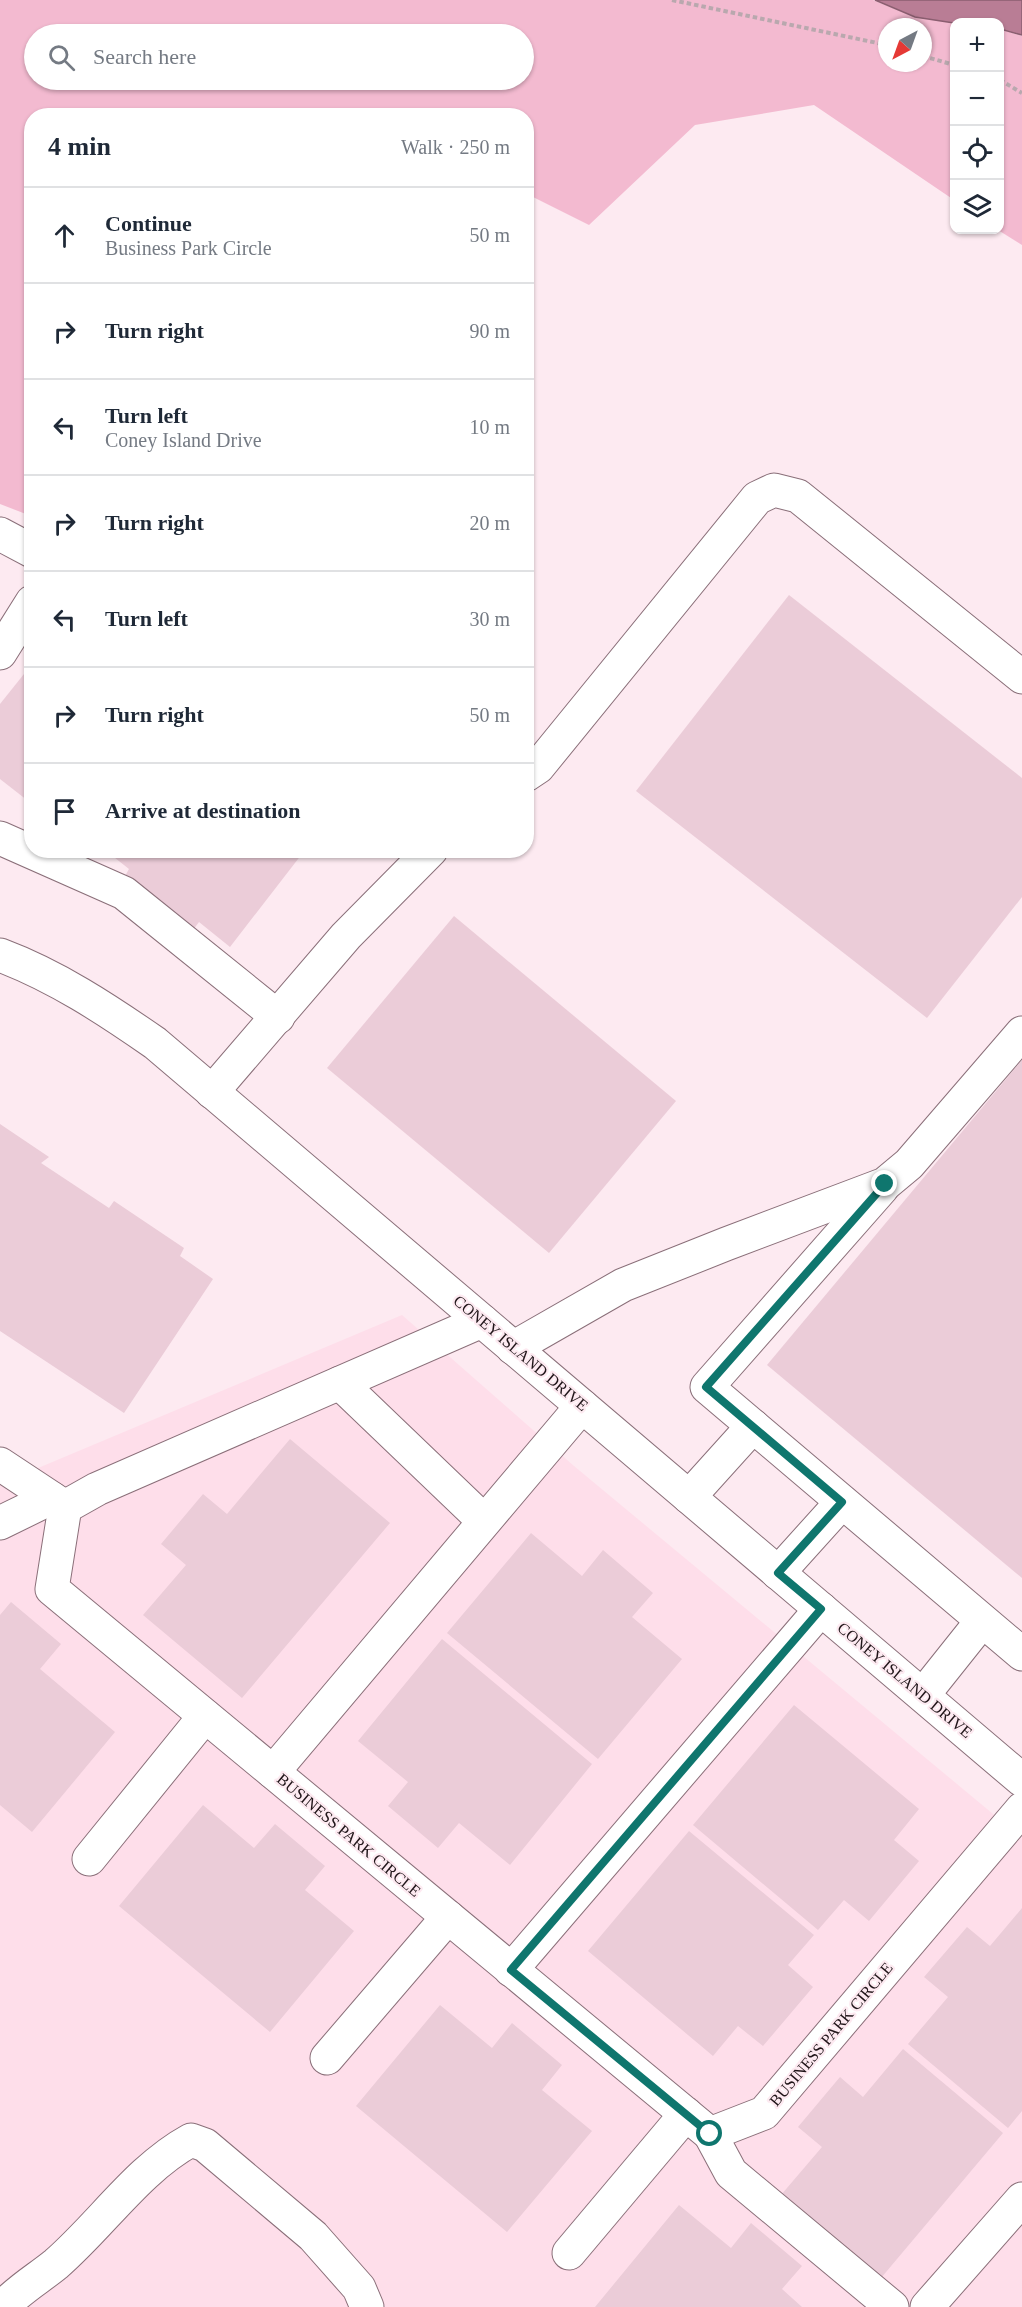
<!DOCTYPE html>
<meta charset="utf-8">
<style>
body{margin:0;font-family:Georgia,serif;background:#f2f2f3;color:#1f2937}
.controls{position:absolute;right:18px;top:18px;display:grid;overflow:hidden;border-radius:12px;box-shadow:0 2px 4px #0004}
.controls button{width:54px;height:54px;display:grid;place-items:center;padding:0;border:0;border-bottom:2px solid #e0e1e3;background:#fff;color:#1f2937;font:30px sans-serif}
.compass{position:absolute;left:878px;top:18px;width:54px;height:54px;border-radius:50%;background:#fff;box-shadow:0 2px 4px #0004;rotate:221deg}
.stop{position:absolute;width:18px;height:18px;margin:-14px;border:4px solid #0f766e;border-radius:50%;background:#fff}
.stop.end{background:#0f766e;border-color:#fff;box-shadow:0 2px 6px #0008}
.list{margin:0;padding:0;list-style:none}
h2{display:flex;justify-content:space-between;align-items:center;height:78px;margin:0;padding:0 24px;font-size:26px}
h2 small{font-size:20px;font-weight:400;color:#747a83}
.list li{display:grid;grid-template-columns:39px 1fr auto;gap:18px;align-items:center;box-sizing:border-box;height:96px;padding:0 24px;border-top:2px solid #e0e1e3}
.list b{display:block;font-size:22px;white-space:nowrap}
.list p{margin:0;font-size:20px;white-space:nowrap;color:#747a83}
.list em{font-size:20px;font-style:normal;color:#747a83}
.icon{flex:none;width:33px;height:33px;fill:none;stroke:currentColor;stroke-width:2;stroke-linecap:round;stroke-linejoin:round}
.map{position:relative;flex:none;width:1022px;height:2307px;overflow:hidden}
.search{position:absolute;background:#fff;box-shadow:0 2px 4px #0004;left:24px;top:24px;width:510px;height:66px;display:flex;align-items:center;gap:15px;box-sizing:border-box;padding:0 21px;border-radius:33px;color:#747a83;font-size:22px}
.panel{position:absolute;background:#fff;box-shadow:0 2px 4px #0004;left:24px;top:108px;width:510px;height:750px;border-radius:24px}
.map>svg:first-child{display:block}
</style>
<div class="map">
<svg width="1022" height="2307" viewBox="0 0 1022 2307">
<rect width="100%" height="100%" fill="#fdeaf1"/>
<!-- built -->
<path fill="#fedeea" d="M402 1315 574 1466 1022 1838V2307H0V1484Z"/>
<!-- green -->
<g fill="#f3bad0" fill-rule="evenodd">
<path d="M0 0H873L915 17 954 23V200L814 105 695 125 589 225 527 194 526 116H32L31 516 0 504ZM887 27H923V63H887ZM34 34H524V80H34Z"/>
<path d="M1000 29 1022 36V245L998 230Z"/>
</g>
<!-- water -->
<path fill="#b97d95" stroke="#8b5e70" stroke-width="1.5" d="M875 0H1022V35L1000 29V22L954 23 915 17Z"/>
<!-- building -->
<g fill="#ebccd8">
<path d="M789 595 1022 778V897L927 1018 636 791Z"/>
<path d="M32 664V804L0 779V704Z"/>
<path d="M105 850H305L230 947 199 922 193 930 125 876 129 869Z"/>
<path d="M454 916 676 1101 549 1253 327 1068Z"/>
<path d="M1022 1060V1578L767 1365Z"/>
<path d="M0 1124 49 1157 41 1163 109 1208 114 1201 184 1248 180 1256 213 1279 124 1413 0 1331Z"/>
<path d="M290 1439 390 1523 242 1698 143 1615 186 1565 161 1544 203 1494 227 1514Z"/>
<path d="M531 1533 582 1576 603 1550 653 1593 632 1617 682 1659 598 1759 447 1633Z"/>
<path d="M11 1602 61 1644 40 1669 115 1732 32 1832 0 1805V1615Z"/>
<path d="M442 1639 592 1764 510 1865 459 1823 438 1848 388 1806 408 1782 358 1741Z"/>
<path d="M794 1705 919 1809 894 1840 919 1861 869 1921 844 1900 818 1930 693 1825Z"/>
<path d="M203 1805 254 1848 275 1824 325 1866 305 1890 354 1931 270 2032 119 1906Z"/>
<path d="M689 1831 814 1935 788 1965 813 1987 763 2046 738 2026 713 2056 588 1951Z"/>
<path d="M1022 1908V2111L1008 2128 908 2044 948 1997 924 1977 967 1927 990 1946Z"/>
<path d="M440 2005 492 2048 512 2023 562 2065 542 2090 592 2131 507 2232 356 2106Z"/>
<path d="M903 2049 1003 2133 881 2278 781 2195 822 2147 798 2127 840 2077 863 2097Z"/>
<path d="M679 2205 731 2248 751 2223 802 2266 782 2289 802 2307H595Z"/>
</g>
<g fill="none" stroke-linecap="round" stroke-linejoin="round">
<!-- minor casing -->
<g stroke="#8a6f79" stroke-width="35">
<g id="minor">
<path d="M0 534 32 551"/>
<path d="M0 653 32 602"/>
<path d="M526 775 538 767 757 498 774 490 798 496 1022 677"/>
<path d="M0 838 124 893 278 1017"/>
<path d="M0 955C56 976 106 1009 155 1043L1022 1780"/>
<path d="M212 1092 346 936 431 850"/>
<path d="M482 1321 97 1489 65 1507 52 1589 710 2134 764 2113 1022 1809"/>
<path d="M513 1348 623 1285 726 1244 885 1184 909 1164 1022 1033"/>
<path d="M340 1383 484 1521"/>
<path d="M753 1426 707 1387 882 1188"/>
<path d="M0 1464 65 1507"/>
<path d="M689 1497 753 1426 1022 1654"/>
<path d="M0 1523 51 1498"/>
<path d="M778 1573 842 1502"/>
<path d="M923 1695 982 1621"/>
<path d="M273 1772 582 1406"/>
<path d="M89 1859 205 1716"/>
<path d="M511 1970 821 1609"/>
<path d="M327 2058 448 1917"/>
<path d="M710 2134 731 2173 892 2307"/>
<path d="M569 2253 686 2114"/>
<path d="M3 2307C18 2290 39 2278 56 2264 102 2224 138 2169 191 2140L205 2145 313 2236 359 2288 367 2307"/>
<path d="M927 2307 1022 2199"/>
</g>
</g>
<!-- path -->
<g stroke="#b9a8ae" stroke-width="4" stroke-dasharray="4.5 3" stroke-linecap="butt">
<path d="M672 0 887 45"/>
<path d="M923 56 954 65"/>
<path d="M1000 80 1022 93"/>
</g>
<!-- minor -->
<use href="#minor" stroke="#fff" stroke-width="33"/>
</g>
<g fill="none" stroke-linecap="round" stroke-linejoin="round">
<!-- route -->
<path stroke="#0f766e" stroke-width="8" d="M710 2134 511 1970 821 1609 778 1573 842 1502 706 1387 885 1184"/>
</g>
<g text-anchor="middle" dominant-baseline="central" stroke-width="4.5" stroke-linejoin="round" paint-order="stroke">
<!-- street labels -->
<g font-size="16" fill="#201519" stroke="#fdeaf1">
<text transform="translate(521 1353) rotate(40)">CONEY ISLAND DRIVE</text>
<text transform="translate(905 1680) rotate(40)">CONEY ISLAND DRIVE</text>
<text transform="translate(349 1835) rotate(40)">BUSINESS PARK CIRCLE</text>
<text transform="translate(831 2034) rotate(-50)">BUSINESS PARK CIRCLE</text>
</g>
</g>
</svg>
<div class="controls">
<button>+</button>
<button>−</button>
<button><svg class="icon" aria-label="locate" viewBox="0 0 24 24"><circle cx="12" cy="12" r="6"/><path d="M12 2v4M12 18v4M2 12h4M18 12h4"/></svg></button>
<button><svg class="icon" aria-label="layers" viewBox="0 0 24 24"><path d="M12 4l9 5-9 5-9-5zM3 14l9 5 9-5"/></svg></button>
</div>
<svg class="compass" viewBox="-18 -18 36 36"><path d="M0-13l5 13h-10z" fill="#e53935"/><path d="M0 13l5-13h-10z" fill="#747a83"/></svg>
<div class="stop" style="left:710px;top:2134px"></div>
<div class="stop end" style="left:885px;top:1184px"></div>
<div class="search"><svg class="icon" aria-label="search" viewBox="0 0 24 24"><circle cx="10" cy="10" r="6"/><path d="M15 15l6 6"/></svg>Search here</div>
<section class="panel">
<h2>4 min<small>Walk · 250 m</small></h2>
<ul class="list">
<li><svg class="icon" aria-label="ahead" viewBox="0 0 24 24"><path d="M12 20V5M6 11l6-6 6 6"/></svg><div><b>Continue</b><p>Business Park Circle</p></div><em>50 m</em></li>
<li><svg class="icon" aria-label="right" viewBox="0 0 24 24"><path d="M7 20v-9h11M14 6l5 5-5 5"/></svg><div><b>Turn right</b></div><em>90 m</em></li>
<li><svg class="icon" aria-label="left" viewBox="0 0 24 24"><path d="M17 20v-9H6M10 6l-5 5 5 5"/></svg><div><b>Turn left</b><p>Coney Island Drive</p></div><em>10 m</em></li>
<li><svg class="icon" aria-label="right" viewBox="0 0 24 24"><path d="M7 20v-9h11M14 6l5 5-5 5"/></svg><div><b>Turn right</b></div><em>20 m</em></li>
<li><svg class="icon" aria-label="left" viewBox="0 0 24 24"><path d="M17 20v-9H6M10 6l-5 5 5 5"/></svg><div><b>Turn left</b></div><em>30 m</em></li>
<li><svg class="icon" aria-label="right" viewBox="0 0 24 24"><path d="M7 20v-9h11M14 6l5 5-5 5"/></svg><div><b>Turn right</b></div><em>50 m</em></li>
<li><svg class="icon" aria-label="arrive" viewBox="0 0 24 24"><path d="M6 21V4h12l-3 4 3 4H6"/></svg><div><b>Arrive at destination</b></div></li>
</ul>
</section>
</div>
